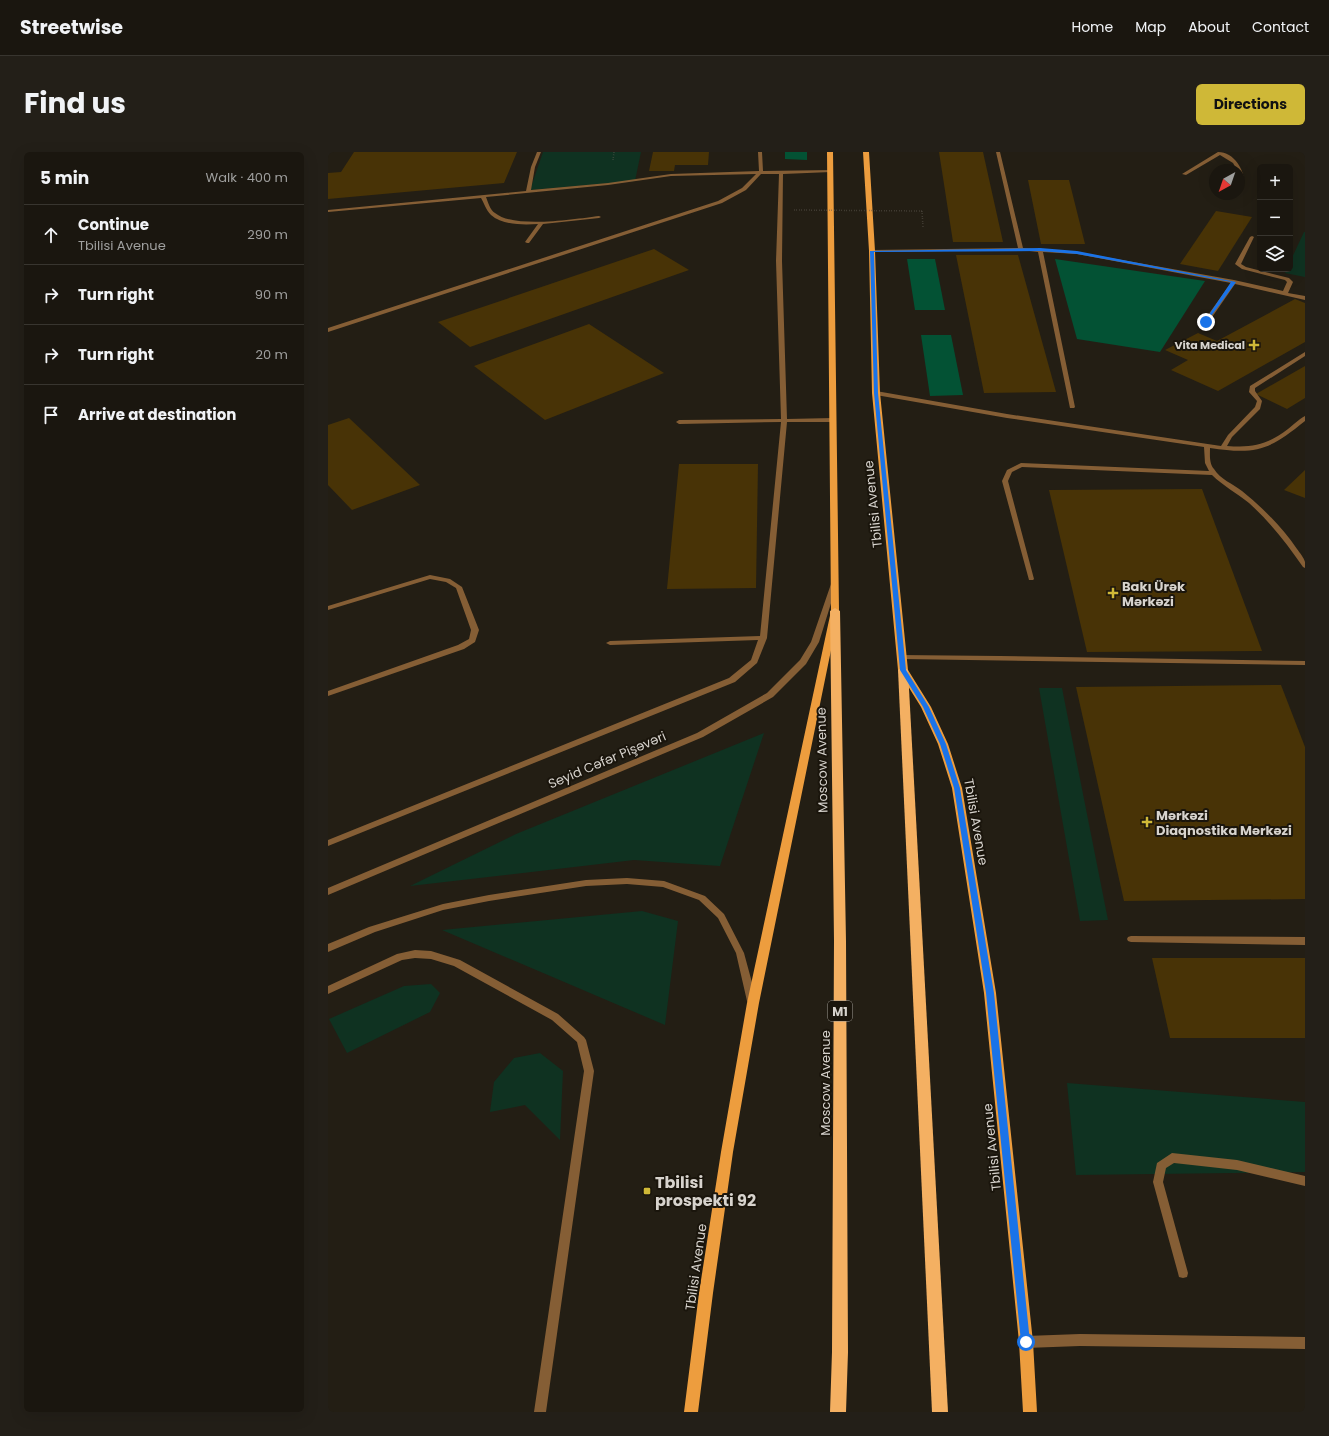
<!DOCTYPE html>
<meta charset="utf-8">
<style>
body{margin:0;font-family:Poppins,sans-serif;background:#231f18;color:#f1f3f6}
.controls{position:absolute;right:12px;top:12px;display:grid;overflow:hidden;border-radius:6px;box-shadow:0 4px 16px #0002}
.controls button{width:36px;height:36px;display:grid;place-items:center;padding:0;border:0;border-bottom:1px solid #38352f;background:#1a160f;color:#f1f3f6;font:20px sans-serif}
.compass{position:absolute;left:881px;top:12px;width:36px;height:36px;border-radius:50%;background:#1a160f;box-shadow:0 4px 16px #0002;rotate:220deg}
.stop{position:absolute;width:12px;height:12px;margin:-9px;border:3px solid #1a73e8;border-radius:50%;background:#fff}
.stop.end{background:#1a73e8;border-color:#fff;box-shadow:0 1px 4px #0008}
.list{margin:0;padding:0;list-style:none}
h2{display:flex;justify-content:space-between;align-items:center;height:52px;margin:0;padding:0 16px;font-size:17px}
h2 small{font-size:13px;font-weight:400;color:#9f9f9e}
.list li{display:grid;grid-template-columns:26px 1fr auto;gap:12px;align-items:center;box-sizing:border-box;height:60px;padding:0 16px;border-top:1px solid #38352f}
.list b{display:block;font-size:15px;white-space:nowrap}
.list p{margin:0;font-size:13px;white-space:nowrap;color:#9f9f9e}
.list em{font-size:13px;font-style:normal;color:#9f9f9e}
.icon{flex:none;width:22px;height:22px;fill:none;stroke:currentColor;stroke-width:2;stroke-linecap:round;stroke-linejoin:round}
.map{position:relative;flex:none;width:977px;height:1260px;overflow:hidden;border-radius:6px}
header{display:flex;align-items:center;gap:24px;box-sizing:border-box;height:56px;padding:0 20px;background:#1a160f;border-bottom:1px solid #38352f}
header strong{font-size:19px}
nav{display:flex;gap:22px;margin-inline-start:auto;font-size:14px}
.intro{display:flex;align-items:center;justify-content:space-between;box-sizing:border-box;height:96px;padding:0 24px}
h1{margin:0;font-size:28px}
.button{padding:10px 18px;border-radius:6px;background:#cfb837;color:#111;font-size:14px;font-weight:700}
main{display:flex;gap:24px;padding:0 24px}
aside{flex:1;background:#1a160f;border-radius:6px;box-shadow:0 4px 16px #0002}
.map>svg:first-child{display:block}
</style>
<header>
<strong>Streetwise</strong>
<nav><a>Home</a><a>Map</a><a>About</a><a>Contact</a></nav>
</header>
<div class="intro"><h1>Find us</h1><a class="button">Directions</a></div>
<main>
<aside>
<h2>5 min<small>Walk · 400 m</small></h2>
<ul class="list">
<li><svg class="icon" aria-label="ahead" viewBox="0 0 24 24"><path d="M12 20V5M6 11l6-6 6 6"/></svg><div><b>Continue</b><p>Tbilisi Avenue</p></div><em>290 m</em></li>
<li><svg class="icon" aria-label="right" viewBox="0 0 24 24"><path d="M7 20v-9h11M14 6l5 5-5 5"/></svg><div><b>Turn right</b></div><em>90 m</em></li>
<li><svg class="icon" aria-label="right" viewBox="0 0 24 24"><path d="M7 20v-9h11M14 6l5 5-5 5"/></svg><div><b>Turn right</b></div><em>20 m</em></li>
<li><svg class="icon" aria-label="arrive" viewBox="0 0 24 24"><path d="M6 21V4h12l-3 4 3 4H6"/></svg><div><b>Arrive at destination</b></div></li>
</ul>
</aside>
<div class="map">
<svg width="977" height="1260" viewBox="0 0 977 1260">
<rect width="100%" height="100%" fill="#231e14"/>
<!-- green -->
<g fill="#0f3221">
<path d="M215 0H313L307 29 202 38Z"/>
<path d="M976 80H977V125L957 121 959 117H962V110Z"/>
<path d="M711 536H734L780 768 752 769Z"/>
<path d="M436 581 392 714 306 708 82 734 188 682Z"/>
<path d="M314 759 350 769 337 873 114 778Z"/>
<path d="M103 832 112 841 102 860 19 901 1 867 76 834Z"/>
<path d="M212 901 235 919 232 988 197 953 162 960 166 930 186 906Z"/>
<path d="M739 931 977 950V1020L748 1023Z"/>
</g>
<!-- forest -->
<g fill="#035234">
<path d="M457 0H479V8L457 7Z"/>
<path d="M579 107H607L617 158H587Z"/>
<path d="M727 107 877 129 832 200 749 187Z"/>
<path d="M593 183H623L635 243 602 244Z"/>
</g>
<!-- building -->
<g fill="#483306">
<path d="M26 0H189L176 31 0 47V21L13 20Z"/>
<path d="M325 0H381L380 13H347L346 19H321Z"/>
<path d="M611 0H655L675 90H625Z"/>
<path d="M700 28H741L757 92H713Z"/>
<path d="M888 59 924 65 890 119 852 112Z"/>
<path d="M326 97 361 118 142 195 110 170Z"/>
<path d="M628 103H690L728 240 656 241Z"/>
<path d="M967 147 977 151V190L890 239 843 218 860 208 837 198 870 181 889 189Z"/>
<path d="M261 172 336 221 217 268 146 214Z"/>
<path d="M977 214V246L959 257 928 242Z"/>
<path d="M21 266 92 333 24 358 0 333V273Z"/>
<path d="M351 312H430L428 436 339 437Z"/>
<path d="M977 318V346L956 338Z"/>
<path d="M874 337 934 499 759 500 721 338Z"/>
<path d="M953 533 977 595V747L796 749 748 535Z"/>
<path d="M824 806H977V886H842Z"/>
</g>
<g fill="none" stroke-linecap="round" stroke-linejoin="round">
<!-- path -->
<g stroke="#5e5950" stroke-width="1.5" stroke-dasharray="0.5 2" stroke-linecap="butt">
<path d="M285 8 286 0"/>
<path d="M594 59 595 75"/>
</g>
<!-- service -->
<g fill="#855e35" fill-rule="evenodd">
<path d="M209 0H213L207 15 203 38 280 31 343 22 431 19 430 0H434L435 19 505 18V19L503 20 455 22 454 109 459 267 505 266 508 268 505 270H459L439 486 429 511 407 530 0 694V688L401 526 423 508 430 488 282 493 278 491 282 489 432 484 453 270 351 272 348 270 351 268 453 267 448 109 451 22H433L418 38 394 51 0 180V176L390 49 414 36 428 22 343 24 280 33 158 45C160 50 162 58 167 61 186 77 247 67 271 64L273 65 271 66 215 72 201 91H199L197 90 210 72C195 73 174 73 163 63 158 58 156 51 153 46L0 60V58L198 39 203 15Z"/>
<path d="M668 0H672L695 96 710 97 712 96 714 97 749 100 906 128 955 139 959 130 957 128 914 117 907 112 922 85 924 84 926 85 913 112 918 115 961 126 965 130 960 141 977 144V148L907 132 880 171 878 172 875 170 903 131 749 102 715 100 747 255 746 256H742L710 100 693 98 544 100 542 99 544 98 690 96Z"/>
<path d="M977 200V204L927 236V239L934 249 932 257 904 285 899 294C925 296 939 293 960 277 965 273 971 267 977 264V269C941 298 929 303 882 296 882 303 881 311 886 317 892 327 905 332 914 339 935 356 954 375 969 397 972 401 976 406 977 410 977 412 977 414 977 416L975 415C959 392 942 370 921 351 909 341 895 334 884 323L694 315 684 320 680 329 706 427 705 428H701L674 329 679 318 693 311 881 319 877 311 876 295 679 266 548 243 545 241 548 239 679 262 893 294 900 283 927 255 929 249 921 240 922 234Z"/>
<path d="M102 423 122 427 134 435 151 478 147 490 136 497 0 544V539L130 493 141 487 143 478 128 436 118 430 102 427 0 458V454Z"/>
<path d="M571 503 672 504 977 509V513L574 507 570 505Z"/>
<path d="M803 784 977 785V793L803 790 800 789 799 787 800 785Z"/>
<path d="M87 798 103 799 132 808 230 862 256 885 258 888 266 919 218 1260H206L256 919 249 890 224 868 126 814 103 807 87 806 74 808 0 842V834L69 802Z"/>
<path d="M844 1001 909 1008 977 1024V1034L909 1018 846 1011 838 1016 835 1030 860 1121 859 1125 855 1126 851 1125 850 1121 825 1030 829 1011Z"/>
<path d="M752 1182 977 1185V1197L752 1194 698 1196 694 1194 692 1190 694 1186 698 1184Z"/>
</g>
<!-- minor -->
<path fill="#855e35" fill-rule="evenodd" d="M890 0C906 0 917 18 916 32L912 31 911 18H909L905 11 892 3 858 23 854 22Z"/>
<!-- tertiary -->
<g fill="#855e35" fill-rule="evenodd">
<path d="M506 430 509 432 491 490 478 512 445 545 375 585 0 743V736L369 581 439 541 472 508 483 490 503 432Z"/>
<path d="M299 726 336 729 377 744 396 762 416 801 429 849 427 852 424 853 421 852 419 849 408 801 390 766 371 748 335 735 299 732 258 734 161 749 115 758 47 780 0 800V792L41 775 115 752 161 743 258 728Z"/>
</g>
<!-- primary -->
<g fill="#ed9d3e" fill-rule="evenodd">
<path d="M499 0H505L511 459 431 851 405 1000 385 1141 370 1260H356L371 1141 393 1000 419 851 503 459Z"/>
<path d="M535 0H541L547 99 552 241 580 518 603 555 620 592 634 636 668 841 705 1190 709 1260H695L691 1190 656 841 624 636 610 592 593 555 570 518 544 241 541 99Z"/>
</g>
<!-- trunk -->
<g fill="#f4b062" fill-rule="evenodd">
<path d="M507 456 512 459 518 789 520 1200 518 1260H502L504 1200 506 789 502 459Z"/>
<path d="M575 515 580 518 620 1260H604L570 518Z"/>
</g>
<!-- path-bridge -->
<path stroke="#5e5950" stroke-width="1.5" stroke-dasharray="0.5 2" stroke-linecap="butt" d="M466 58 594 59"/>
</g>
<!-- route -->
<path fill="#1a73e8" d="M712 96 749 99 908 130 878 171 876 170 903 130 749 102 712 99 546 100 550 241 578 518 601 555 618 592 632 636 666 841 702 1190 701 1193 698 1195 694 1193 693 1190 658 841 626 636 612 592 595 555 572 518 546 241 542 99Z"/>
<!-- markers -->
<g fill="#cfb837" stroke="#1a150c" stroke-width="1.5">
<path d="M924 187h4v4h4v4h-4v4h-4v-4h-4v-4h4z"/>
<path d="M783 435h4v4h4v4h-4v4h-4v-4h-4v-4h4z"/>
<path d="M817 664h4v4h4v4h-4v4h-4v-4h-4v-4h4z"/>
<rect x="315" y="1035" width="8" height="8" rx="2"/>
</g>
<g text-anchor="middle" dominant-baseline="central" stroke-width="4" stroke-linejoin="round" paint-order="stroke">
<!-- far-poi labels -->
<g font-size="11" font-weight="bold" fill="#d7d3cd" stroke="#1a150c" text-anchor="end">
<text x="917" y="193">Vita Medical</text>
</g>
<!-- shield labels -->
<rect fill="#1a150c" stroke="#9e9a93" stroke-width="1" x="500" y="849" width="24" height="20" rx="3"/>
<g font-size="12" font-weight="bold" fill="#d7d3cd">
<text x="512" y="859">M1</text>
</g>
<!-- street labels -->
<g font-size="13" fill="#d7d3cd" stroke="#1a150c">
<text transform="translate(545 352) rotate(-96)">Tbilisi Avenue</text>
<text transform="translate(279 608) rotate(-23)">Seyid Cəfər Pişəvəri</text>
<text transform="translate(494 608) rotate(-91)">Moscow Avenue</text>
<text transform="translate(648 670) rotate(80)">Tbilisi Avenue</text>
<text transform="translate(497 931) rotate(-90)">Moscow Avenue</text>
<text transform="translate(664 995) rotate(-96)">Tbilisi Avenue</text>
<text transform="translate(368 1115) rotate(-82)">Tbilisi Avenue</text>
</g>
<!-- poi labels -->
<g font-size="13" font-weight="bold" fill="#d7d3cd" stroke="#1a150c" text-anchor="start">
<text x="794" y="434">Bakı Ürək<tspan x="794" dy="15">Mərkəzi</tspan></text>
<text x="828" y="663">Mərkəzi<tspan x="828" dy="15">Diaqnostika Mərkəzi</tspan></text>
</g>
<!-- near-poi labels -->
<g font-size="16" font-weight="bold" fill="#d7d3cd" stroke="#1a150c" text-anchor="start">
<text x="327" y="1030">Tbilisi<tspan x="327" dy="18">prospekti 92</tspan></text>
</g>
</g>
</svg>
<div class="controls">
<button>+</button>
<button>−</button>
<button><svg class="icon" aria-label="layers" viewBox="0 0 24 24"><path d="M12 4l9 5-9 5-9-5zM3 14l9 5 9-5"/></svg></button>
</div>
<svg class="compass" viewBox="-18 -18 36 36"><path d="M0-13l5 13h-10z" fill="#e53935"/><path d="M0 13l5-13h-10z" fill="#9f9f9e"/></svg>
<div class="stop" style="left:698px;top:1190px"></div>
<div class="stop end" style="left:878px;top:170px"></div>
</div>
</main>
